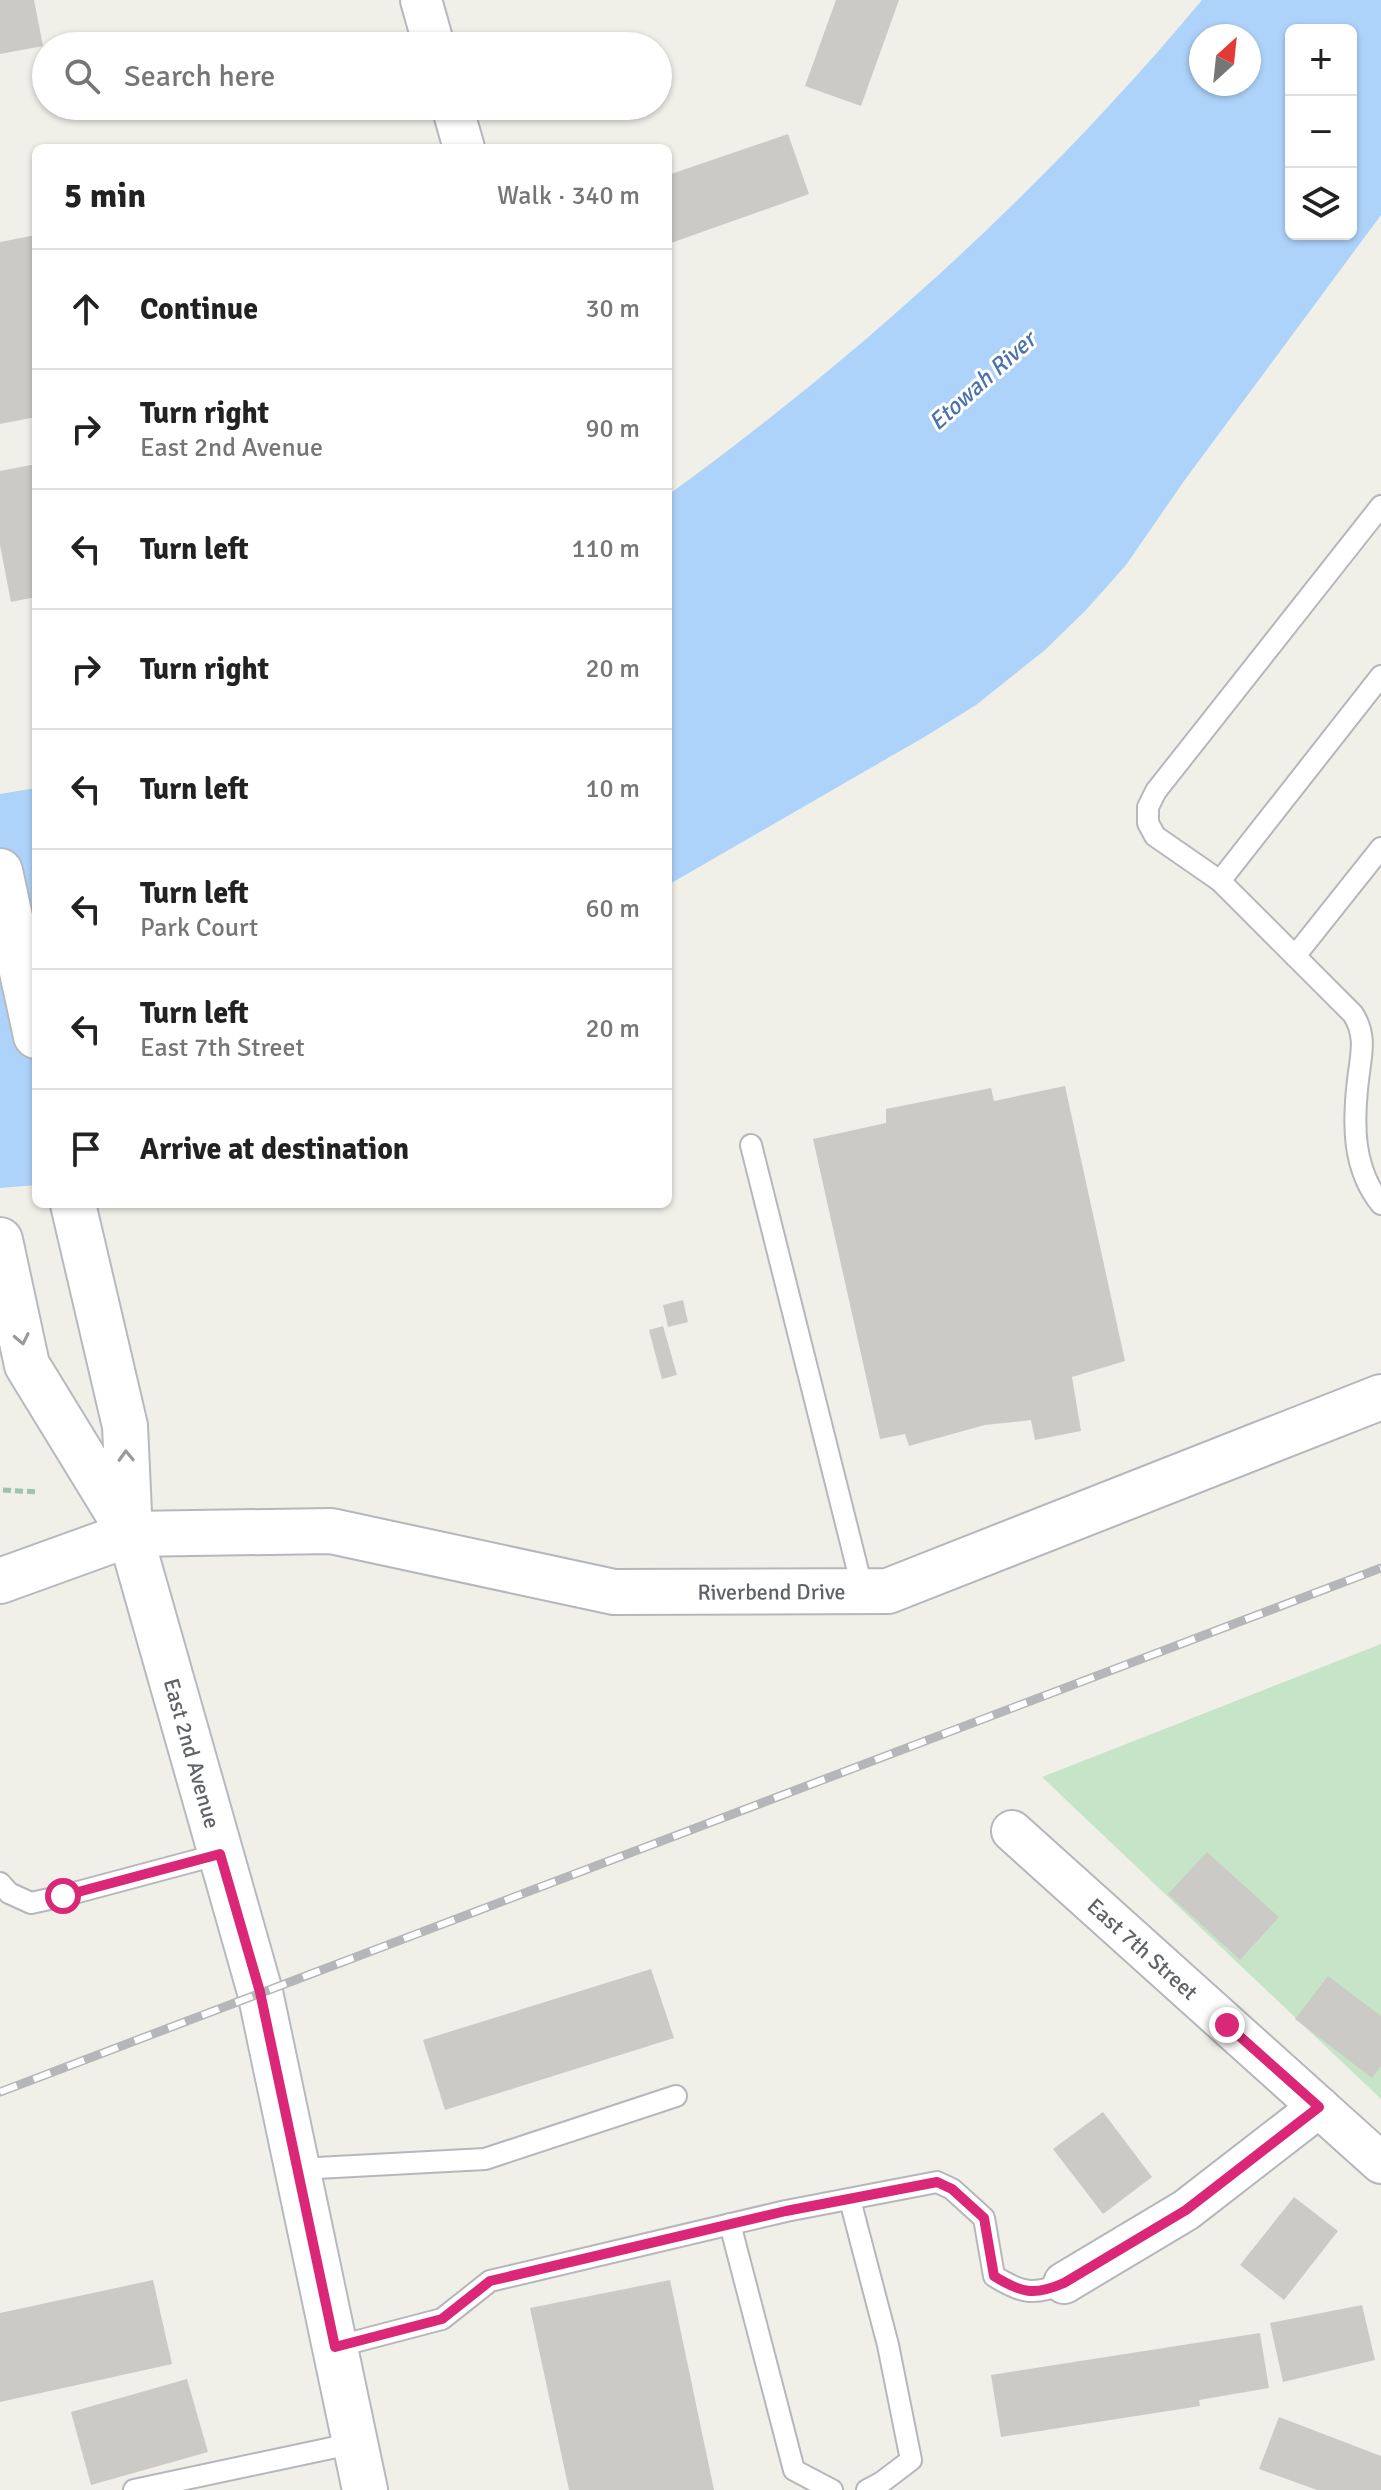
<!DOCTYPE html>
<meta charset="utf-8">
<style>
body{margin:0;font-family:Signika,sans-serif;background:#f2f2f2;color:#222}
.controls{position:absolute;right:24px;top:24px;display:grid;overflow:hidden;border-radius:12px;box-shadow:0 2px 6px #0004}
.controls button{width:72px;height:72px;display:grid;place-items:center;padding:0;border:0;border-bottom:2px solid #e0e0e0;background:#fff;color:#222;font:40px sans-serif}
.compass{position:absolute;left:1189px;top:24px;width:72px;height:72px;border-radius:50%;background:#fff;box-shadow:0 2px 6px #0004;rotate:27deg}
.stop{position:absolute;width:24px;height:24px;margin:-18px;border:6px solid #db2777;border-radius:50%;background:#fff}
.stop.end{background:#db2777;border-color:#fff;box-shadow:0 2px 8px #0008}
.list{margin:0;padding:0;list-style:none}
h2{display:flex;justify-content:space-between;align-items:center;height:104px;margin:0;padding:0 32px;font-size:34px}
h2 small{font-size:26px;font-weight:400;color:#767676}
.list li{display:grid;grid-template-columns:52px 1fr auto;gap:24px;align-items:center;box-sizing:border-box;height:120px;padding:0 32px;border-top:2px solid #e0e0e0}
.list b{display:block;font-size:30px;white-space:nowrap}
.list p{margin:0;font-size:26px;white-space:nowrap;color:#767676}
.list em{font-size:26px;font-style:normal;color:#767676}
.icon{flex:none;width:44px;height:44px;fill:none;stroke:currentColor;stroke-width:2;stroke-linecap:round;stroke-linejoin:round}
.map{position:relative;flex:none;width:1381px;height:2490px;overflow:hidden}
.search{position:absolute;background:#fff;box-shadow:0 2px 6px #0004;left:32px;top:32px;width:640px;height:88px;display:flex;align-items:center;gap:20px;box-sizing:border-box;padding:0 28px;border-radius:44px;color:#767676;font-size:30px}
.panel{position:absolute;background:#fff;box-shadow:0 2px 6px #0004;left:32px;top:144px;width:640px;height:1064px;border-radius:12px}
.map>svg:first-child{display:block}
</style>
<div class="map">
<svg width="1381" height="2490" viewBox="0 0 1381 2490">
<rect width="100%" height="100%" fill="#f0efe8"/>
<!-- green -->
<path fill="#c6e5c8" d="M1381 1644V2099L1042 1777Z"/>
<!-- water -->
<g fill="#aed3fa" fill-rule="evenodd">
<path d="M1202 0H1381V215L1184 481 1126 565 1087 609 1045 650 976 705 926 736 668 885V495C865 352 1046 187 1202 0ZM1291 30H1351V234H1291ZM1201 36H1249V84H1201Z"/>
<path d="M36 788V1185L0 1188V794Z"/>
</g>
<!-- building -->
<g fill="#cccac4">
<path d="M0 0H34L43 46 0 54Z"/>
<path d="M836 0H899L861 106 805 86Z"/>
<path d="M788 134 809 194 668 244V175Z"/>
<path d="M36 235V417L0 424V242Z"/>
<path d="M36 464V597L11 602 0 545V471Z"/>
<path d="M1065 1086 1125 1361 1072 1377 1081 1431 1035 1440 1031 1420 985 1425 909 1446 905 1434 880 1439 813 1139 886 1123V1109L991 1088 994 1101Z"/>
<path d="M683 1300 688 1322 668 1327 663 1305Z"/>
<path d="M663 1326 677 1375 662 1379 649 1330Z"/>
<path d="M1207 1852 1279 1917 1240 1960 1168 1894Z"/>
<path d="M651 1969 674 2038 445 2110 423 2040Z"/>
<path d="M1328 1976 1381 2016V2066L1372 2078 1295 2019Z"/>
<path d="M1103 2112 1152 2177 1103 2214 1053 2149Z"/>
<path d="M1294 2197 1338 2231 1284 2300 1240 2265Z"/>
<path d="M153 2280 172 2364 0 2402V2313Z"/>
<path d="M670 2280 714 2490H569L530 2308Z"/>
<path d="M1362 2305 1375 2360 1283 2382 1270 2323Z"/>
<path d="M1260 2333 1269 2388 1199 2400 1200 2406 1001 2437 991 2375Z"/>
<path d="M187 2379 208 2452 91 2485 71 2412Z"/>
<path d="M1279 2417 1381 2456V2490H1317L1259 2469Z"/>
</g>
<g fill="none" stroke-linecap="round" stroke-linejoin="round">
<!-- service casing -->
<g stroke="#b5b7bb" stroke-width="24">
<g id="service">
<path d="M1381 506 1156 791 1148 807V823L1155 836 1220 881 1353 1014C1367 1036 1361 1055 1358 1080 1353 1123 1352 1168 1381 1204"/>
<path d="M1220 881 1381 676"/>
<path d="M1295 956 1381 848"/>
<path d="M751 1145 863 1591"/>
<path d="M0 1883 9 1893 31 1903 63 1896 220 1854"/>
<path d="M298 2169 485 2159 676 2096"/>
<path d="M850 2200 888 2345 911 2460 882 2482 867 2490"/>
<path d="M730 2224 794 2470 832 2490"/>
<path d="M335 2347 442 2319 490 2281 786 2211 937 2182 952 2189 984 2218 994 2276C1021 2293 1034 2296 1064 2283"/>
<path d="M134 2490 355 2443"/>
</g>
</g>
<!-- minor casing -->
<g stroke="#b5b7bb" stroke-width="44">
<g id="minor">
<path d="M421 0 434 46"/>
<path d="M452 106 464 148"/>
<path id="s1" d="M1012 1831 1381 2163"/>
<path d="M1064 2283 1186 2210 1319 2107"/>
</g>
</g>
<!-- tertiary casing -->
<g stroke="#b5b7bb" stroke-width="48">
<g id="tertiary">
<path id="s2" d="M130 1534 331 1531 614 1592 888 1591 1381 1397"/>
</g>
</g>
<!-- secondary casing -->
<g stroke="#b6b9be" stroke-width="48">
<g id="secondary">
<path d="M0 871 36 1036"/>
<path id="s3" d="M73 1204 125 1426 130 1534 260 1992 365 2490"/>
<path d="M0 1240 27 1365 128 1530"/>
<path d="M0 1581 130 1534"/>
</g>
</g>
<!-- path -->
<path stroke="#9ec3ac" stroke-width="5" stroke-dasharray="8 4" stroke-linecap="butt" d="M3 1490 38 1492"/>
<!-- service -->
<use href="#service" stroke="#fff" stroke-width="20"/>
<!-- minor -->
<use href="#minor" stroke="#fff" stroke-width="40"/>
<!-- tertiary -->
<use href="#tertiary" stroke="#fff" stroke-width="44"/>
<!-- secondary -->
<use href="#secondary" stroke="#fff" stroke-width="44"/>
<!-- rail casing -->
<g stroke="#b5b6b7" stroke-width="9">
<path id="rail" d="M0 2092 1381 1568"/>
</g>
<!-- rail -->
<use href="#rail" stroke="#fff" stroke-width="6" stroke-dasharray="18" stroke-linecap="butt"/>
</g>
<!-- one-way arrows -->
<defs><path id="oneway-chevron" d="M-2-3.5L2.5 0L-2 3.5" fill="none" stroke-width="1.6" stroke-linecap="round" stroke-linejoin="round" transform="scale(2)"/></defs>
<g stroke="#97999c">
<use href="#oneway-chevron" transform="translate(22 1339) rotate(78)"/>
<use href="#oneway-chevron" transform="translate(126 1456) rotate(-92)"/>
</g>
<g fill="none" stroke-linecap="round" stroke-linejoin="round">
<!-- route -->
<path stroke="#db2777" stroke-width="10" d="M63 1896 220 1854 260 1992 335 2347 442 2319 490 2281 786 2211 937 2182 952 2189 984 2218 994 2276C1021 2293 1034 2296 1064 2283L1186 2210 1319 2107 1227 2025"/>
</g>
<g text-anchor="middle" dominant-baseline="central" stroke-width="6" stroke-linejoin="round" paint-order="stroke">
<!-- street labels -->
<g font-size="22" fill="#5f6267" stroke="#fff">
<text stroke="none"><textPath href="#s2" startOffset="648">Riverbend Drive</textPath></text>
<text stroke="none"><textPath href="#s3" startOffset="564">East 2nd Avenue</textPath></text>
<text stroke="none"><textPath href="#s1" startOffset="176">East 7th Street</textPath></text>
</g>
<!-- water labels -->
<g font-size="24" font-style="italic" fill="#4b72ac" stroke="#fff">
<text transform="translate(982 381) rotate(-42)">Etowah River</text>
</g>
</g>
</svg>
<div class="controls">
<button>+</button>
<button>−</button>
<button><svg class="icon" aria-label="layers" viewBox="0 0 24 24"><path d="M12 4l9 5-9 5-9-5zM3 14l9 5 9-5"/></svg></button>
</div>
<svg class="compass" viewBox="-18 -18 36 36"><path d="M0-13l5 13h-10z" fill="#e53935"/><path d="M0 13l5-13h-10z" fill="#767676"/></svg>
<div class="stop" style="left:63px;top:1896px"></div>
<div class="stop end" style="left:1227px;top:2025px"></div>
<div class="search"><svg class="icon" aria-label="search" viewBox="0 0 24 24"><circle cx="10" cy="10" r="6"/><path d="M15 15l6 6"/></svg>Search here</div>
<section class="panel">
<h2>5 min<small>Walk · 340 m</small></h2>
<ul class="list">
<li><svg class="icon" aria-label="ahead" viewBox="0 0 24 24"><path d="M12 20V5M6 11l6-6 6 6"/></svg><div><b>Continue</b></div><em>30 m</em></li>
<li><svg class="icon" aria-label="right" viewBox="0 0 24 24"><path d="M7 20v-9h11M14 6l5 5-5 5"/></svg><div><b>Turn right</b><p>East 2nd Avenue</p></div><em>90 m</em></li>
<li><svg class="icon" aria-label="left" viewBox="0 0 24 24"><path d="M17 20v-9H6M10 6l-5 5 5 5"/></svg><div><b>Turn left</b></div><em>110 m</em></li>
<li><svg class="icon" aria-label="right" viewBox="0 0 24 24"><path d="M7 20v-9h11M14 6l5 5-5 5"/></svg><div><b>Turn right</b></div><em>20 m</em></li>
<li><svg class="icon" aria-label="left" viewBox="0 0 24 24"><path d="M17 20v-9H6M10 6l-5 5 5 5"/></svg><div><b>Turn left</b></div><em>10 m</em></li>
<li><svg class="icon" aria-label="left" viewBox="0 0 24 24"><path d="M17 20v-9H6M10 6l-5 5 5 5"/></svg><div><b>Turn left</b><p>Park Court</p></div><em>60 m</em></li>
<li><svg class="icon" aria-label="left" viewBox="0 0 24 24"><path d="M17 20v-9H6M10 6l-5 5 5 5"/></svg><div><b>Turn left</b><p>East 7th Street</p></div><em>20 m</em></li>
<li><svg class="icon" aria-label="arrive" viewBox="0 0 24 24"><path d="M6 21V4h12l-3 4 3 4H6"/></svg><div><b>Arrive at destination</b></div></li>
</ul>
</section>
</div>
